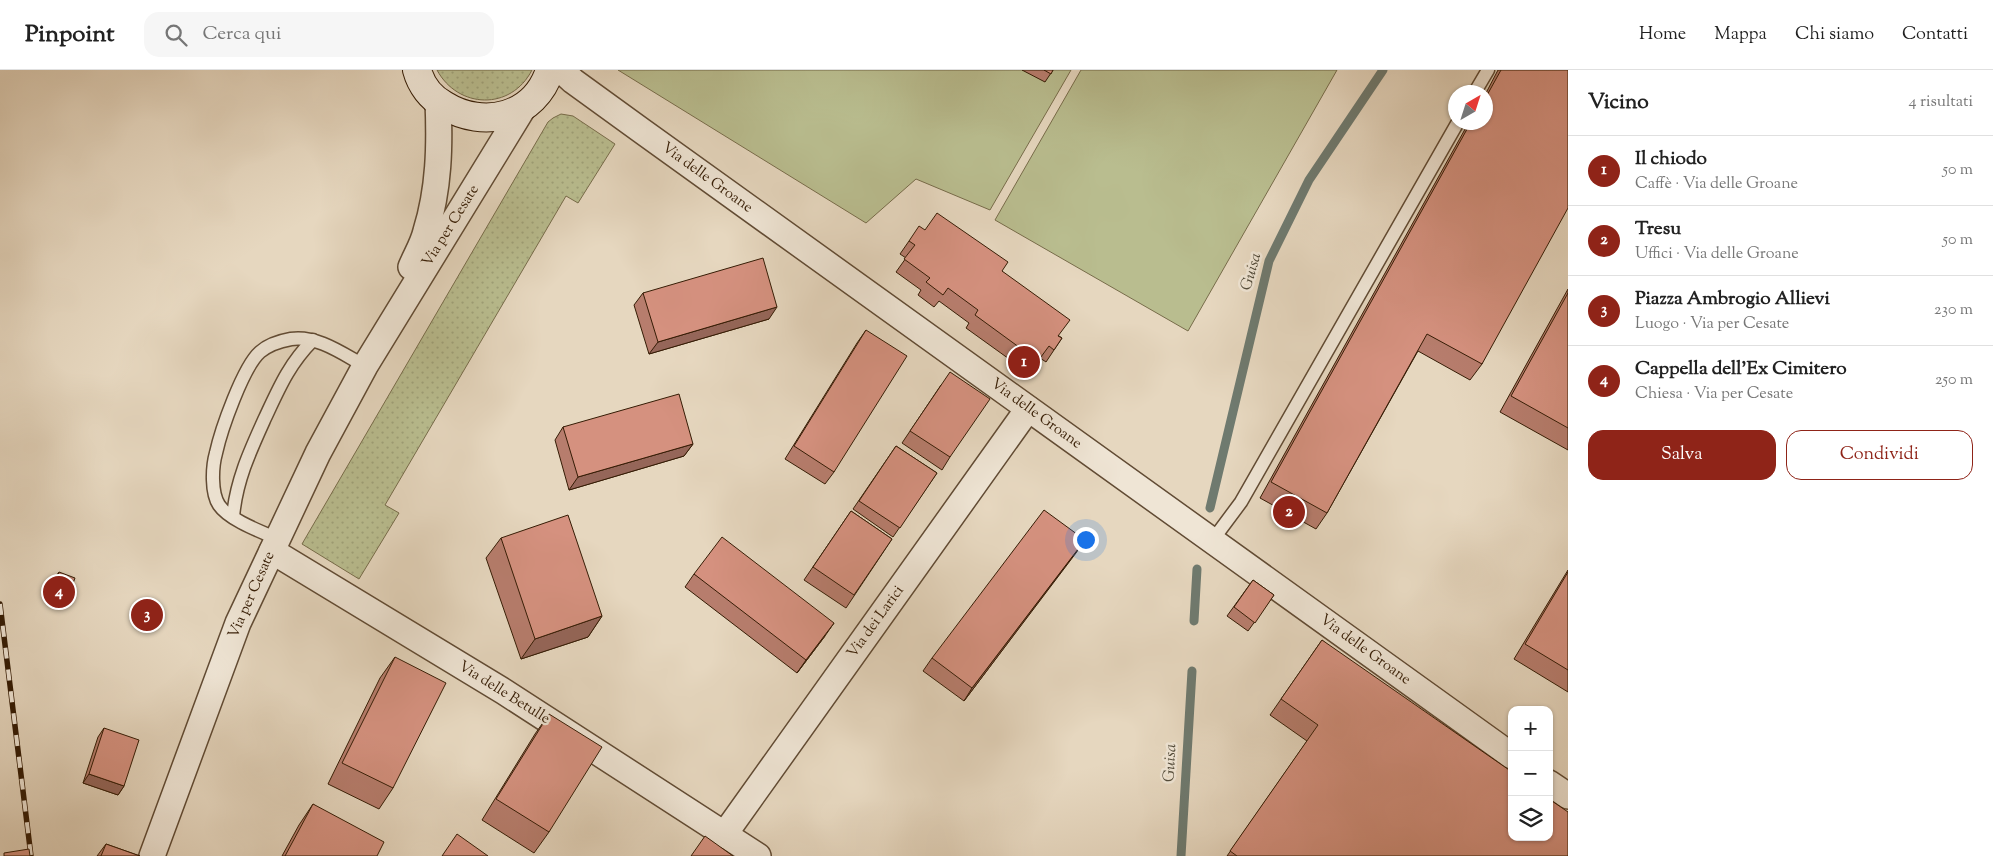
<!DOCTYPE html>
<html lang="it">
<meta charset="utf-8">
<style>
body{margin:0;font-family:"Sorts Mill Goudy",serif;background:#f6f6f6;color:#222}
.controls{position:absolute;right:15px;bottom:15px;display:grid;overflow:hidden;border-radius:10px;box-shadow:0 1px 4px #0004}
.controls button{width:45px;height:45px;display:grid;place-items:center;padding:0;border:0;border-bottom:1px solid #e0e0e0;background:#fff;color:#222;font:25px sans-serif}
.compass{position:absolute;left:1448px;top:15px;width:45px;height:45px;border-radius:50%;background:#fff;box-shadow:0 1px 4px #0004;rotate:39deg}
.you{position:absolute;left:1085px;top:469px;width:18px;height:18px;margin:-12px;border:4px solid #fff;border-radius:50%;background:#1a73e8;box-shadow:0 0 0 8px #1a73e833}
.badge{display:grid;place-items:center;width:32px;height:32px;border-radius:50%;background:#8f2418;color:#fff;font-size:16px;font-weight:700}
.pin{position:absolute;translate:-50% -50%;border:2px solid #fff;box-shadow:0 1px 5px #0006}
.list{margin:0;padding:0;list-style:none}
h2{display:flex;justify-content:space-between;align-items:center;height:65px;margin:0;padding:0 20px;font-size:21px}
h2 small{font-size:16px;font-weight:400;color:#767676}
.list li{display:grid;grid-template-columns:32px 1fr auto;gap:15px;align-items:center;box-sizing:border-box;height:70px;padding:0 20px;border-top:1px solid #e0e0e0}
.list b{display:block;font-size:19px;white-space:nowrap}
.list p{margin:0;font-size:16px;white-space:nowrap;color:#767676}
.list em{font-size:16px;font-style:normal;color:#767676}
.actions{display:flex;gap:10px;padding:15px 20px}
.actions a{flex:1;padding:11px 0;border:1px solid #8f2418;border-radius:15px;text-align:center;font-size:18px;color:#8f2418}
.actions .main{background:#8f2418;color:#fff}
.icon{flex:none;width:28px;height:28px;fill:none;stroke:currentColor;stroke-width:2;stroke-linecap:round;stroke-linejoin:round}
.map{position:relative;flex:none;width:1568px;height:786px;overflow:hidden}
header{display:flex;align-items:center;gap:30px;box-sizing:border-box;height:70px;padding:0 25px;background:#fff;border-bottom:1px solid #e0e0e0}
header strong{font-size:24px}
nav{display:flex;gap:28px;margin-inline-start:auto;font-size:18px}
.search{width:350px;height:45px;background:#f6f6f6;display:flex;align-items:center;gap:12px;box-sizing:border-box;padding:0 18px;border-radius:15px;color:#767676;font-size:19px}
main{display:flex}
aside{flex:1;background:#fff}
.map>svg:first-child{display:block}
</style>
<header>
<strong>Pinpoint</strong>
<div class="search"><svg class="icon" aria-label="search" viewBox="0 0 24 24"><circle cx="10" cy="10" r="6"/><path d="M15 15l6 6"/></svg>Cerca qui</div>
<nav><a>Home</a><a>Mappa</a><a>Chi siamo</a><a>Contatti</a></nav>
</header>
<main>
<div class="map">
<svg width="1568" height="786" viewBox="0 0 1568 786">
<defs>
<pattern id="grass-dots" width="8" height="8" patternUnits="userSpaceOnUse" patternTransform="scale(1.25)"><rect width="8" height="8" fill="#b9bd8f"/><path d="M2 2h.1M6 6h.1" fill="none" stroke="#a0a27a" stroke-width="1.8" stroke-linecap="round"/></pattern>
</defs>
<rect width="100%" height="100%" fill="#e6d7bf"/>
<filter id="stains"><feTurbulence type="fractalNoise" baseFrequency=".004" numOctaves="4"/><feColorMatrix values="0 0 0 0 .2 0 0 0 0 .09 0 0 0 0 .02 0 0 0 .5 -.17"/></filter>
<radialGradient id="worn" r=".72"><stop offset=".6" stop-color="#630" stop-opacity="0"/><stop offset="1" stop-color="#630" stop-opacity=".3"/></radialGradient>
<!-- grass -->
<g fill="url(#grass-dots)" stroke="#776c4a">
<path d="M437 0H532C511 41 458 39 437 0Z"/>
<path d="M561 44 573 46 615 74 578 133 566 126 385 435 399 443 359 509 302 474 548 52 553 48Z"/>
</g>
<!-- park -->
<g fill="#b9bd8f" stroke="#776c4a">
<path d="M618 0H1071L990 140 916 109 866 153Z"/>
<path d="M1081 0H1337L1188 261 995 150Z"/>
</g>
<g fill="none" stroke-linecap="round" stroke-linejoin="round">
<!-- stream -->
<g stroke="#6f7a6f" stroke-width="9">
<path d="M1210 438 1269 191 1309 110 1383 0"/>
<path d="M1194 551 1197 499"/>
<path d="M1181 786 1192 601"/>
</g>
<!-- lane casing -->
<g stroke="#614b34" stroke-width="15">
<g id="lane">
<path d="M1475 22 1488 0"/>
<path d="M233 447C236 411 250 381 265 348 279 318 289 294 313 270"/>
<path d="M278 469C262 462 229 450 219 435 211 423 212 397 216 383 221 360 243 297 260 282 268 275 280 271 291 269 317 265 343 284 365 296"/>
<path d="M1212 471 1241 432 1458 52"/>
</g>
</g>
<!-- street casing -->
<g stroke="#614b34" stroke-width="28">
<g id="street">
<path d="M561 0 573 11 642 61 1512 686"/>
<path d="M411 197C416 185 423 174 426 161 439 119 440 76 438 31"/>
<path d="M272 481 503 621 758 786"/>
<path d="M1549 713 1568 726"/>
<path d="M724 765 1028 339"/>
<path d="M152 786 238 553 318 383 365 296 525 35"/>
</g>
</g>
<!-- secondary casing -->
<g stroke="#351c05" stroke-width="30">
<path id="secondary" d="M417 0C421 15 431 28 444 35 484 60 535 47 550 0"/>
</g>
<!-- lane -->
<use href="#lane" stroke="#efe5d5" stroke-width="12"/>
<!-- street -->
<use href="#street" stroke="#efe5d5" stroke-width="25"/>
<!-- secondary -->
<use href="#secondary" stroke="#efe5d5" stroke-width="28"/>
<!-- rail casing -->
<g stroke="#351c05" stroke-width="5.5">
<path id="rail" d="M0 534 31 786"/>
</g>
<!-- rail -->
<use href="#rail" stroke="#efe5d5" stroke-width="4" stroke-dasharray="11" stroke-linecap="butt"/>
</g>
<!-- wall -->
<g fill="#b77d6d" stroke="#351c05">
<path d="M1022 0H1053L1045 12Z"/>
<path d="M1498 0H1568L1482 294 1470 310 1418 281 1327 443 1316 459 1260 428 1469 52H1486V23Z"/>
<path d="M925 160 1002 201 1059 266 1062 268 1046 292 1040 288 1030 304 966 258 969 253 939 231 934 237 918 225 921 220 896 202 906 188 900 184 909 171Z"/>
<path d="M1568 219V380L1500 342Z"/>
<path d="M643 223 769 249 649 284 634 235Z"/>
<path d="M866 260 834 402 825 414 785 389 857 273Z"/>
<path d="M941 315 950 387 942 400 902 373Z"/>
<path d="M563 357 693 374 684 386 569 420 555 370Z"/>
<path d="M896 376 937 403 893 467 853 439Z"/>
<path d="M851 441 892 469 846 538 804 510Z"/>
<path d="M501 468 602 546 588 567 521 589 486 488Z"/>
<path d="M1085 470 964 631 923 601 932 588Z"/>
<path d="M1568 500V622L1514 589Z"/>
<path d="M59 502 66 532 63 537 47 531 56 506Z"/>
<path d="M694 504 825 566 797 603 685 517Z"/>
<path d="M1253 510 1274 525 1248 561 1227 546Z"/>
<path d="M1322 570 1568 786H1227L1307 671 1270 645Z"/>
<path d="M395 587 393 718 379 739 328 714 380 608Z"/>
<path d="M549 644V762L534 783 482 750 535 664Z"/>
<path d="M104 658 124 716 118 725 83 713 98 667Z"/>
<path d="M313 734 377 786H282L299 755Z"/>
<path d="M106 774 140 786H97Z"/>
</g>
<!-- shaded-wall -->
<g fill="#956659" stroke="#351c05">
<path d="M777 237 769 249 649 284 658 272Z"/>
<path d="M693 374 684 386 569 420 578 407Z"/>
<path d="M1085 470 1076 483 964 631 972 618Z"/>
<path d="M50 526 66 532 63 537 47 531Z"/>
<path d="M602 546 588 567 521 589 535 569Z"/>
<path d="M834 553 825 566 797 603 806 590Z"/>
<path d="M89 704 124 716 118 725 83 713Z"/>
</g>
<!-- building -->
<g fill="#d5917f" stroke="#351c05">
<path d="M1044 0H1053L1051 4Z"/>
<path d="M1501 0H1568V138L1482 294 1427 264 1327 443 1271 412 1471 52H1486V27Z"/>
<path d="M937 143 1008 192 1002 201 1070 250 1058 266 1062 268 1054 280 1049 276 1038 291 975 245 978 240 948 218 943 225 926 212 930 208 904 189 915 175 909 171 919 156 925 160Z"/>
<path d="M763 188 777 237 658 272 643 223Z"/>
<path d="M1568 223V358L1511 326Z"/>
<path d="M866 260 907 286 834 402 794 376Z"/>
<path d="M950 302 990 329 950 387 910 361Z"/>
<path d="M679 324 693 374 578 407 563 357Z"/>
<path d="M896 376 937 403 900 458 859 431Z"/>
<path d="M1044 440 1085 470 972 618 932 588Z"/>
<path d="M851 441 892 469 854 525 813 497Z"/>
<path d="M568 445 602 546 535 569 501 468Z"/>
<path d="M722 467 834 553 806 590 694 504Z"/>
<path d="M59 502 75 508 66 532 50 526Z"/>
<path d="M1568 502V600L1525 574Z"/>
<path d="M1253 510 1274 525 1255 553 1234 537Z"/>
<path d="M1322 570 1512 702V767H1549V729L1568 742V786H1237L1230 781 1318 655 1281 629Z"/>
<path d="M395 587 446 613 393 718 342 693Z"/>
<path d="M549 644 602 677 549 762 496 729Z"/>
<path d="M104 658 139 670 124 716 89 704Z"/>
<path d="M313 734 384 772 377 786H285Z"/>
<path d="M457 764 488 786H442Z"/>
<path d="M705 766 733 786H691Z"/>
<path d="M106 774 140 786H101Z"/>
<path d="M29 779 30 786H4V783Z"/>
</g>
<g text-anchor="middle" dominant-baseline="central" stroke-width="5" stroke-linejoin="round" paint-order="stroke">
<!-- street labels -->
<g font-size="15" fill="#351c05" stroke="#efe5d5">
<text transform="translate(707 108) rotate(36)">Via delle Groane</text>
<text transform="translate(451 156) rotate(-58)">Via per Cesate</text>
<text transform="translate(1036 344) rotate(36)">Via delle Groane</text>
<text transform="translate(252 525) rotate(-66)">Via per Cesate</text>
<text transform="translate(876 552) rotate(-54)">Via dei Larici</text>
<text transform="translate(1365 580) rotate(36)">Via delle Groane</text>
<text transform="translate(504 623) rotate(32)">Via delle Betulle</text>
</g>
<!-- water labels -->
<g font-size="16" font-style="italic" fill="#524b3a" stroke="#efe5d5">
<text transform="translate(1252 202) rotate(-74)">Guisa</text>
<text transform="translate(1171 693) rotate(-87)">Guisa</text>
</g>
</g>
<rect width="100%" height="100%" filter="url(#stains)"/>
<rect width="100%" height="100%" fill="url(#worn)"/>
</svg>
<div class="controls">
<button>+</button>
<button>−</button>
<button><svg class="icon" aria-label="layers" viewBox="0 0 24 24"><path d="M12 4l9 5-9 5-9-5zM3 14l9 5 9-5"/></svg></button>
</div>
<svg class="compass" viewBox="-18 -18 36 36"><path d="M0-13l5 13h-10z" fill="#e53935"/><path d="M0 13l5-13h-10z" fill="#767676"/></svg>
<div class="you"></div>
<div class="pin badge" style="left:1024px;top:292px">1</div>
<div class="pin badge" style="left:1289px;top:442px">2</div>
<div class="pin badge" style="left:147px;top:545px">3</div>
<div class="pin badge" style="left:59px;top:522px">4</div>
</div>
<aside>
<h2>Vicino<small>4 risultati</small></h2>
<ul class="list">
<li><span class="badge">1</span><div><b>Il chiodo</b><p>Caffè · Via delle Groane</p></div><em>50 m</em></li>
<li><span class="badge">2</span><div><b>Tresu</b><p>Uffici · Via delle Groane</p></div><em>50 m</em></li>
<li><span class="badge">3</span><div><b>Piazza Ambrogio Allievi</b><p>Luogo · Via per Cesate</p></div><em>230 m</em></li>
<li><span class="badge">4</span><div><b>Cappella dell'Ex Cimitero</b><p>Chiesa · Via per Cesate</p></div><em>250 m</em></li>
</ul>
<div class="actions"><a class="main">Salva</a><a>Condividi</a></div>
</aside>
</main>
